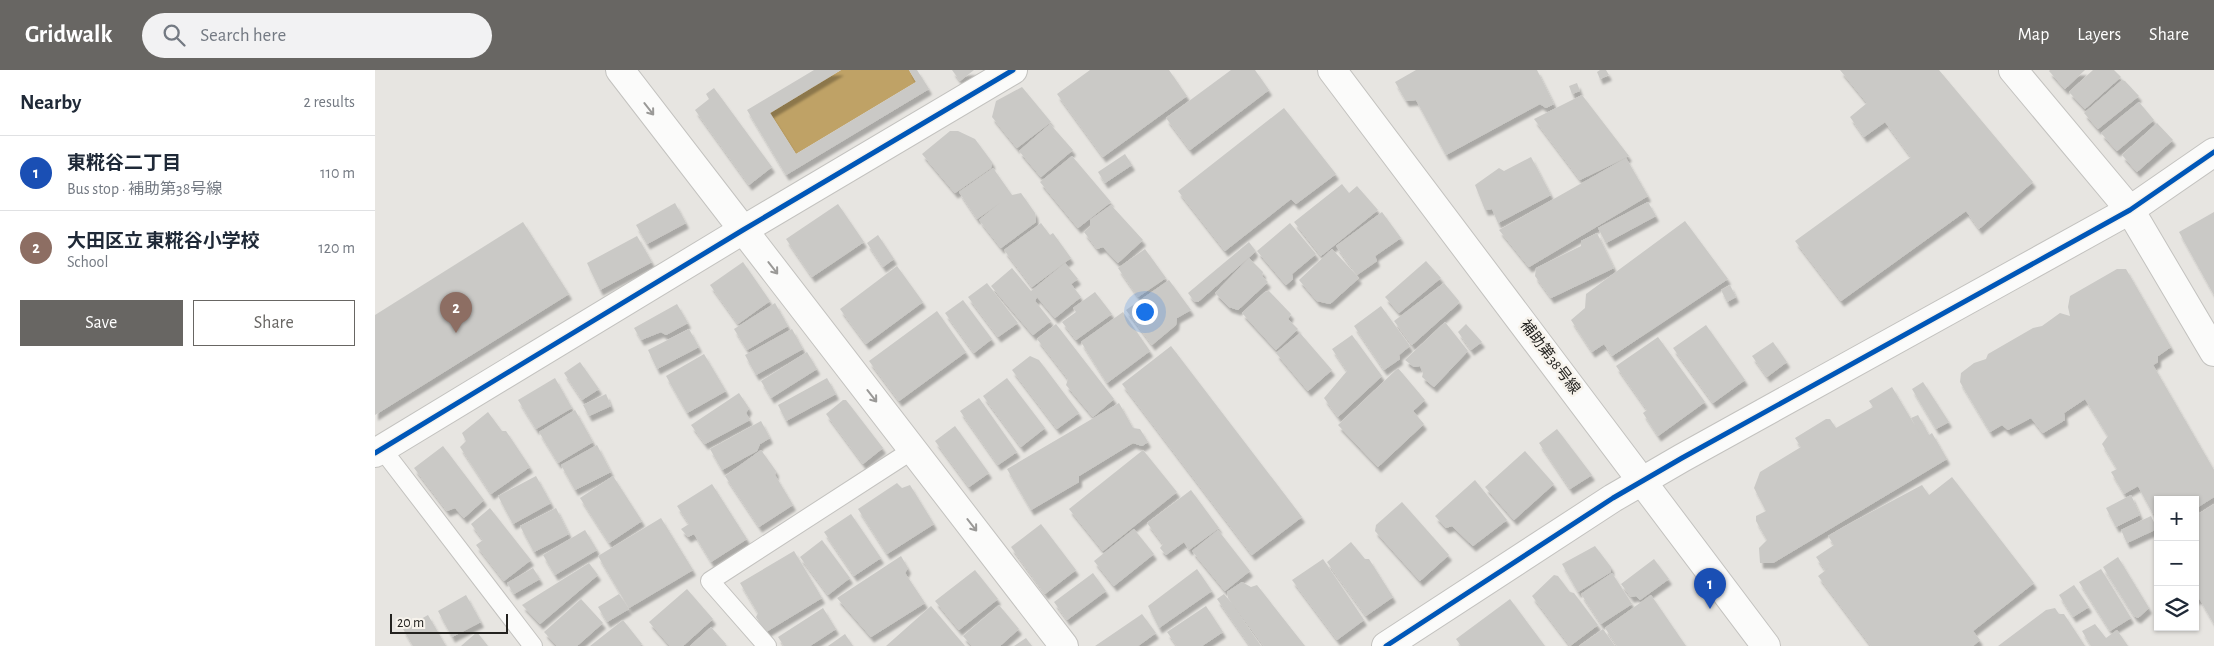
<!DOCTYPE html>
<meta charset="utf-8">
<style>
body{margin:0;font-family:"Alegreya Sans","Noto Sans JP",sans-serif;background:#f2f2f3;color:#1f2937}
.controls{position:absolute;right:15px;bottom:15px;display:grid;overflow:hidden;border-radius:0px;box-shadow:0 1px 4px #0004}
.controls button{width:45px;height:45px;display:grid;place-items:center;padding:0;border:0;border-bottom:1px solid #e0e1e3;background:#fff;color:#1f2937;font:25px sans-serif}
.scale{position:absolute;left:15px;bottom:12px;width:118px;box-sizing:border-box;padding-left:5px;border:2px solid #23221f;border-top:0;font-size:14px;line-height:18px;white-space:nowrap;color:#23221f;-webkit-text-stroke:4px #f7f3ec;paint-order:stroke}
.you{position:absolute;left:769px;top:241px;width:18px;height:18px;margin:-12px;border:4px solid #fff;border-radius:50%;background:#1a73e8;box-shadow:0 0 0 8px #1a73e833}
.badge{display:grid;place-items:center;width:32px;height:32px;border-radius:50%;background:#686663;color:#fff;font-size:16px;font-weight:700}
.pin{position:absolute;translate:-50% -41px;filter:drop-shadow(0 1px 2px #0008)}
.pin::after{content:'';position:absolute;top:26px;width:18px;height:15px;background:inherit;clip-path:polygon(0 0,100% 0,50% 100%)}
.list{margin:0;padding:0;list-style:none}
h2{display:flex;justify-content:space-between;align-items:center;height:65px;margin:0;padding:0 20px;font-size:21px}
h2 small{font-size:16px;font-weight:400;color:#747a83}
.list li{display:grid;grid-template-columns:32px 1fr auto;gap:15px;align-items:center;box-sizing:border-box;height:75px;padding:0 20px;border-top:1px solid #e0e1e3}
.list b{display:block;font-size:19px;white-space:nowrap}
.list p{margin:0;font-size:16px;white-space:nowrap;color:#747a83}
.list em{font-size:16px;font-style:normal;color:#747a83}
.actions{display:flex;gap:10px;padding:15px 20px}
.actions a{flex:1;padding:11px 0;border:1px solid #686663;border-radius:0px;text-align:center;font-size:18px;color:#686663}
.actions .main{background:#686663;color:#fff}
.icon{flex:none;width:28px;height:28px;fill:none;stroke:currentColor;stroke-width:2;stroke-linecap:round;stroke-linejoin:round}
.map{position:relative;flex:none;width:1839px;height:576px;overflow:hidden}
header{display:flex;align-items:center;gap:30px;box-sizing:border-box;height:70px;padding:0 25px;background:#686663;color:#fff}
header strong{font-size:24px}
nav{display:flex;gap:28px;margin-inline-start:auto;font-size:18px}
.search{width:350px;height:45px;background:#f2f2f3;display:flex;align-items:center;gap:12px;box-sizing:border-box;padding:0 18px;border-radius:28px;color:#747a83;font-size:19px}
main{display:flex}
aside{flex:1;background:#fff}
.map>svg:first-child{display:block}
</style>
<header>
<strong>Gridwalk</strong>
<div class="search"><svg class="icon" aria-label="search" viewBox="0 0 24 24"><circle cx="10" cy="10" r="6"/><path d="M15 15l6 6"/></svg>Search here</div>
<nav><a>Map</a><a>Layers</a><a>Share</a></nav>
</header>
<main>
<aside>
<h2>Nearby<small>2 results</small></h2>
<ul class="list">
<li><span class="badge" style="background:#1a4fb4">1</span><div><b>東糀谷二丁目</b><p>Bus stop · 補助第38号線</p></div><em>110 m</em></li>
<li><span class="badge" style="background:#8d6e63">2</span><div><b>大田区立 東糀谷小学校</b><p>School</p></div><em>120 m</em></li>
</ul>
<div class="actions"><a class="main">Save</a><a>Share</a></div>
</aside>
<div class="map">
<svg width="1839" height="576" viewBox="0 0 1839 576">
<defs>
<filter id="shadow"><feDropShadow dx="3" dy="5.5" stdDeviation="1" flood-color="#0004"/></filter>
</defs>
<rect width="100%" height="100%" fill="#e7e5e1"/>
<!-- water -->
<path fill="#bfa266" d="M466 0H534L541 12 421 84 395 43Z"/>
<!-- building -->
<g fill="#cac9c6" filter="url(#shadow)">
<path d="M439 0H466L395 43 421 84 541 12 534 0H542L554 19 411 105 372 40Z"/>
<path d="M577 0H599L585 11Z"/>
<path d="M715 0H794L812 26 728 87 682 24Z"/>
<path d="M856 0H880L894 20 815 80 791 48Z"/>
<path d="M1041 0H1162L1179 34 1171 38 1165 34 1071 85 1041 30 1031 31 1020 12Z"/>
<path d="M1225 0H1231L1234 5 1225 9 1222 2Z"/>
<path d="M1465 0H1564L1658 112 1604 159 1591 141 1466 231 1420 171 1536 87 1510 52 1489 67 1475 47 1492 33Z"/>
<path d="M1675 0H1710L1690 19 1674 1Z"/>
<path d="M1718 0H1739L1746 7 1710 39 1694 22Z"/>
<path d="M1747 10 1750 11 1764 26 1723 59 1709 43Z"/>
<path d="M1202 13 1205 21 1197 24 1194 16Z"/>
<path d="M647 17 676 52 642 78 617 47 621 31Z"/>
<path d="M339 18 397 97 374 115 320 40 334 29 331 24Z"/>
<path d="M1207 25 1254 86 1205 110 1159 49Z"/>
<path d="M1764 32 1779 50 1742 81 1726 63Z"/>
<path d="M909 38 961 104 921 134 916 129 850 181 803 121Z"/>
<path d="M1782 53 1798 70 1762 102 1747 85Z"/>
<path d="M675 54 698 80 666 107 644 81Z"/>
<path d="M575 61H583L600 69 617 92 616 98 580 123 547 84Z"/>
<path d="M750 84 757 95 730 113 723 102Z"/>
<path d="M697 86 736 132 703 158 665 112Z"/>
<path d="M1156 87 1176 125 1123 153 1117 139 1110 140 1100 115 1124 98 1129 101Z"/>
<path d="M1251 88 1273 126 1154 197 1124 160Z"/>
<path d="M618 98 637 125 646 123 660 143 661 152 626 178 604 150 625 133 602 149 584 122Z"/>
<path d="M967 114 974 123 982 116 1003 140 946 186 919 152Z"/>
<path d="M1273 132 1281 146 1231 173 1223 158Z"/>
<path d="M300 133 311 153 272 174 261 155Z"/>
<path d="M463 134 489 172 437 207 411 169Z"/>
<path d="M736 135 768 170 743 193 728 177 722 179 709 162 715 156V150Z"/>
<path d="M1007 142 1026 168 1000 186 1002 191 982 205 961 176Z"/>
<path d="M1839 142V225L1804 162Z"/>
<path d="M1310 151 1353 209 1237 286 1229 274 1217 282 1196 250 1210 238 1211 224Z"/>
<path d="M148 152 194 224 0 345V245Z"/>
<path d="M666 153 675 165 678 163 696 188 657 217 629 180Z"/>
<path d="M915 153 941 184 917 204 918 209 911 215 882 181Z"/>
<path d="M1222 163 1239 198 1176 228 1160 206 1161 198 1206 176V171Z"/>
<path d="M503 165 519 189 508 197 492 173Z"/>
<path d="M262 166 277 192 225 220 212 193Z"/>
<path d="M874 172 880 180 879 183 823 232 819 231 813 223Z"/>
<path d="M770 179 791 208 763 227 743 198Z"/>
<path d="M957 179 984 208 955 234 942 231 924 210Z"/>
<path d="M874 188 888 202 887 206 893 212 863 240 854 237 840 223Z"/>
<path d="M1051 191 1066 208 1024 243 1010 227Z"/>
<path d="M368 192 395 231 363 254 335 215Z"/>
<path d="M690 193 703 209 696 214 706 227 680 248 662 227 660 231 676 251 658 265 616 216 637 198 656 221Z"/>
<path d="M522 196 548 232 491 274 465 239Z"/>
<path d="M1742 199H1751L1796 277 1783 286V292L1778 295 1839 400V427L1820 439V430H1783V444H1778L1763 416 1749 424 1736 402 1742 399 1727 374 1733 366 1710 329 1689 343 1690 350 1668 363 1656 348 1633 360 1627 355 1615 362 1585 312 1586 303 1599 293 1611 289 1613 284 1658 258 1667 256 1685 243 1695 246 1693 237 1695 226Z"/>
<path d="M794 210 816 240 802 248 801 255 777 275 751 240Z"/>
<path d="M612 213 643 253 623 267 593 227Z"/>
<path d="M1069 213 1084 231 1083 234 1037 275 1019 251Z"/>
<path d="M1355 215 1361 227 1352 232 1346 220Z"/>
<path d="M894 221 916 244 913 249 923 259 901 280 867 243 890 222Z"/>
<path d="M720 222 737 244 701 270 687 252 701 242 698 238Z"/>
<path d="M588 230 617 269 599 283 570 243Z"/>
<path d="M400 233 413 256 372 280 359 259Z"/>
<path d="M302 234 313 253 291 265 286 262 266 270 259 258Z"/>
<path d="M1006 236 1035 276 1024 285 1025 289 1009 300 979 256Z"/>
<path d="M562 241 591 282 524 331 494 291Z"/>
<path d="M748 242 775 281 732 313 706 272Z"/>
<path d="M1070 252 1093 281 1059 317 1047 307 1048 303 1045 296 1039 297 1030 290Z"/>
<path d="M681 254 739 329 718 347 691 315 693 309 662 269Z"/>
<path d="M1091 254 1107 272 1096 280 1083 262Z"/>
<path d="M1331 255 1370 310 1338 333 1298 278Z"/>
<path d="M314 259 324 277 282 299 273 280Z"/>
<path d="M417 259 428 279 381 305 370 285Z"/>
<path d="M925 263 957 300 933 321 901 283Z"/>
<path d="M977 265 1007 306 963 347 949 328 972 301 957 279Z"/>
<path d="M1283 267 1330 332 1283 366 1268 343 1272 340 1241 296Z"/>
<path d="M1398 272 1412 292 1392 307 1377 286Z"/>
<path d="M796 276 927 447 877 485 747 314Z"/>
<path d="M432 282 442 299 396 328 386 311Z"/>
<path d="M329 284 351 321 312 343 291 306Z"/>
<path d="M655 286 664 290 704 343 682 359 637 300Z"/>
<path d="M205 292 224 319 207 330 189 303Z"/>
<path d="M1023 298 1050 330 1038 341 1049 354 1003 397 963 355Z"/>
<path d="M180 308 197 338 161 359 143 330Z"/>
<path d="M452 308 461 324 411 351 403 335Z"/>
<path d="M632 308 670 358 646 377 608 326Z"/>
<path d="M1548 312 1574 352 1561 359 1537 319Z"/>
<path d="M1517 317 1545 364 1536 348 1543 345 1554 365 1557 363 1572 389 1398 493H1385L1384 478 1392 470 1381 451V446L1391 441 1379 418 1385 402 1426 377 1420 368 1451 349H1455L1461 358 1498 337 1494 331Z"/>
<path d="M364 323 374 338 371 343 375 350 330 374 316 355Z"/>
<path d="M231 324 236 336 214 346 208 335Z"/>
<path d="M604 328 642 382 623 395 585 341Z"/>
<path d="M468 330H471L508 378 488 394 451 344Z"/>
<path d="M744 333 758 358 765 359 773 372 767 376 758 373 704 406V412L656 440 632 399Z"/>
<path d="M200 340 218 372 183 393 164 362Z"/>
<path d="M113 342 127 361H131L155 397 116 424 85 377 91 371 87 363Z"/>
<path d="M386 351 395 368 385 374 382 381 347 400 335 379Z"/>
<path d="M580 356 614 403 594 417 560 371Z"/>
<path d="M1182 359 1217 405 1195 419 1164 373Z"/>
<path d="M222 375 236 402 200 420 186 395Z"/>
<path d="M68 376 109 430 89 448 80 438 72 441 39 398Z"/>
<path d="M386 380 401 401 400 405 418 435 384 457 350 406Z"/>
<path d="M768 380 802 422 728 481 694 439Z"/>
<path d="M1150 381 1179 414 1139 450 1110 417Z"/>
<path d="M161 406 176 433 138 454 123 426Z"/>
<path d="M238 406 267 451 234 473 205 428Z"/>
<path d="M1577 407 1659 513 1598 561 1605 570 1598 576H1496L1443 506 1455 497 1450 500 1441 487 1459 475 1453 466 1472 455 1547 415 1554 425Z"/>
<path d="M1100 410 1132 450 1098 476 1077 456 1071 458 1060 446Z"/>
<path d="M522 413 527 418 535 415 559 454 512 484 483 439Z"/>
<path d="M337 414 372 469 336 492 319 464 313 467 306 459 314 454 302 436Z"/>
<path d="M816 420 844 458 814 480 809 472 791 485 785 478 788 474 772 453Z"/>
<path d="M1756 425 1765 445 1741 457 1731 438Z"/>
<path d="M1027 432 1074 485 1045 511 1000 461 1001 455Z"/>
<path d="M1839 434V554L1824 528 1820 530V446Z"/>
<path d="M115 438 156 490 129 511 101 475 108 470 96 454Z"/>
<path d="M181 438 194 464 159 482 145 456Z"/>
<path d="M476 444 506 488 479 506 449 462Z"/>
<path d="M1776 446 1782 459 1752 473 1746 460Z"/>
<path d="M286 448 318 500 254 538 223 486Z"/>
<path d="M666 454 701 500 670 524 636 477Z"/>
<path d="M759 459 779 484 739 516 719 491Z"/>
<path d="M210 460 222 480 180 505 168 485Z"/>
<path d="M843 460 875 501 850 521 817 481Z"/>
<path d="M447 470 475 508 453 525 425 487Z"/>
<path d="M976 472 990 489H994L1018 527 991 546 952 492Z"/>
<path d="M1220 476 1236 497V502L1203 522 1187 494Z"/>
<path d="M419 481 447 528 391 562 381 547 383 543 365 513Z"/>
<path d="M526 486 533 498 530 503 550 533 496 567 462 528Z"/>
<path d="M1743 487 1774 538 1763 548 1759 546 1728 497Z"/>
<path d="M948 489 989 550 962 570 917 510Z"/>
<path d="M1279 489 1294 509 1265 530 1261 526 1256 527 1246 514Z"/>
<path d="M214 493 223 505 165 554 147 535Z"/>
<path d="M158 498 165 509 139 524 132 513Z"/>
<path d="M822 499 837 521 784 558 773 536Z"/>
<path d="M1726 499 1756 548 1735 561 1704 512Z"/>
<path d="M600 500 623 529 584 560 560 531Z"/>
<path d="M718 503 731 521 692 550 679 532Z"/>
<path d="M1237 503 1257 534 1226 554 1206 524Z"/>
<path d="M1179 505 1183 506 1195 522 1199 523 1223 555 1195 576 1157 526Z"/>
<path d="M867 512 876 517 882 515 930 576H889L853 528 852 522Z"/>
<path d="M1699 515 1714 537 1698 547 1684 525Z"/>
<path d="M312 519 338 549 308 576H295L274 552Z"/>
<path d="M244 524 254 539 232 552 223 537Z"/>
<path d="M849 524 855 531 886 576H875L842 529Z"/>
<path d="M91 525 106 552 77 567 63 541Z"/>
<path d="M1276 525 1311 576H1242L1230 558Z"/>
<path d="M206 529 228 553 202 576H182L169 562Z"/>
<path d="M1135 529 1170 576H1086L1081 569Z"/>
<path d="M624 535 644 559 625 576H597L588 566Z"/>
<path d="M556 536 590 576H511Z"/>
<path d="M831 536 848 562 827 576H802L792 562Z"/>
<path d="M448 538 461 559 435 576H409L403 567Z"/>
<path d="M1680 538 1684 544H1689L1710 576H1623L1671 540Z"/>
<path d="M767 544 781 563 763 576H720Z"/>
<path d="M53 545 71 576H38L28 559Z"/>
<path d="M248 550 267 574 264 576H215Z"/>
<path d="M1720 554 1731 568 1742 560 1753 576H1716L1707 561Z"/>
<path d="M336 557 351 574 349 576H315Z"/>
<path d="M1228 559 1240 576H1204Z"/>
<path d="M102 562 113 576H86Z"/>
<path d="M470 564 478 576H453Z"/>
<path d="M651 568 657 576H639Z"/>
</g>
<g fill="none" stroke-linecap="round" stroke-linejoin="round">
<!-- service casing -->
<g stroke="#c3c2bf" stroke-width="20">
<g id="service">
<path d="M7 379 158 576"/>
<path d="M392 576 335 511 539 379"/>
</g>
</g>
<!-- minor casing -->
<g stroke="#c3c2bf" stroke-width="30">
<g id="minor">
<path d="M245 0 689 576"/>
<path d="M1638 0 1755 140 1839 282"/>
<path d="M0 383 368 160 638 0"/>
</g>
</g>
<!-- tertiary casing -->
<g stroke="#c3c2bf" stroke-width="30">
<g id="tertiary">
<path d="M957 0 1391 576"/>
<path d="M1011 576 1238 428 1307 388 1755 140 1839 82"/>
</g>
</g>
<!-- service -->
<use href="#service" stroke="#fbfbfa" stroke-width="18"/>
<!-- minor -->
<use href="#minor" stroke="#fbfbfa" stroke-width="28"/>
<!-- tertiary -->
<use href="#tertiary" stroke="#fbfbfa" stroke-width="28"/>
<!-- cycleway casing -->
<g stroke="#f7f3ec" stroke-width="8">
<g id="cycleway">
<path d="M0 383 368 160 638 0"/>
<path d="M1011 576 1238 428 1307 388 1755 140 1839 82"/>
</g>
</g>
<!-- cycleway -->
<use href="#cycleway" stroke="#0057b8" stroke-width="5"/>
</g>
<!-- one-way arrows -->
<defs><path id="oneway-shaft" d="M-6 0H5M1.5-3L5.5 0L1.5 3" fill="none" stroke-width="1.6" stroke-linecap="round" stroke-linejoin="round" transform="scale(1.25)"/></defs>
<g stroke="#9a9997">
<use href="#oneway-shaft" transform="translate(274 39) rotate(52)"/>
<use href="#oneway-shaft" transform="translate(398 198) rotate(52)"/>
<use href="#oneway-shaft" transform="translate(497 326) rotate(52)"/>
<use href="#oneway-shaft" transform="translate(597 455) rotate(52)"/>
</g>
<g text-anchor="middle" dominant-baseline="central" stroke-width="5" stroke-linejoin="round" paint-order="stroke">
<!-- street labels -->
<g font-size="15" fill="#23221f" stroke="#f7f3ec">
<text transform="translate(1175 287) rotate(53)">補助第38号線</text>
</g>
</g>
</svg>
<div class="controls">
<button>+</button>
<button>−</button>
<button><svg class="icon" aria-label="layers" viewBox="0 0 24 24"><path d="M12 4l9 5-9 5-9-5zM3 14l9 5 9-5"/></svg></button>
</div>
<div class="scale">20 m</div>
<div class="you"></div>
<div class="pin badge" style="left:1335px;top:539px;background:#1a4fb4">1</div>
<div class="pin badge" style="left:81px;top:263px;background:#8d6e63">2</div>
</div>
</main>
